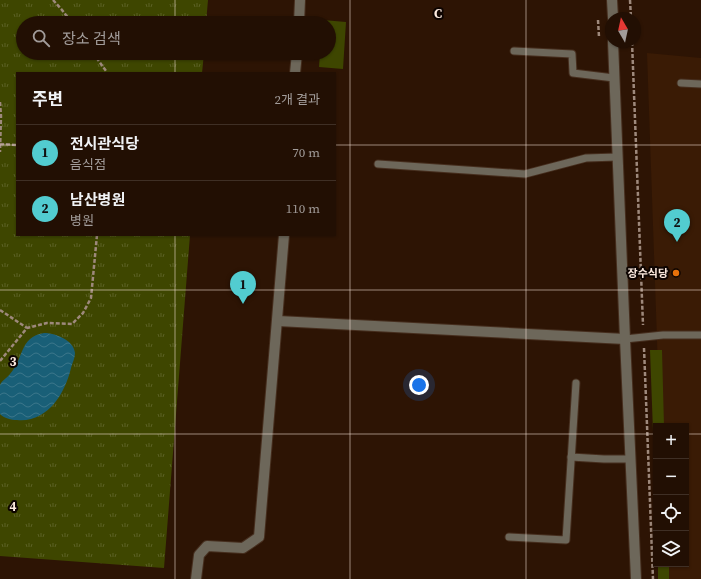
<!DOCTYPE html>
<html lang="ko">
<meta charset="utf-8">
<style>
body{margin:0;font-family:"Source Serif 4","Noto Sans KR",serif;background:#2e1d12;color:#f1f3f6}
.controls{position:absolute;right:12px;bottom:12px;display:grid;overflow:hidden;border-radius:0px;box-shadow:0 1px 3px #0004}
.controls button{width:36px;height:36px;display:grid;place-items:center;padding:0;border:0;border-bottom:1px solid #3f2f25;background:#220f03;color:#f1f3f6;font:20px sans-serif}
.compass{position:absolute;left:605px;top:12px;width:36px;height:36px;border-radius:50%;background:#220f03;box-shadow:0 1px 3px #0004;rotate:351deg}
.you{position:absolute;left:419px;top:385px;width:14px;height:14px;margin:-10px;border:3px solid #fff;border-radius:50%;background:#1a73e8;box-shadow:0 0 0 6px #1a73e833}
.badge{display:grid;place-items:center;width:26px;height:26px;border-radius:50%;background:#52ccd0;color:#111;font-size:13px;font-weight:700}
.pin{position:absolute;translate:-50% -33px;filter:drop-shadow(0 1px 2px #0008)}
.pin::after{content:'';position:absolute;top:21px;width:14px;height:12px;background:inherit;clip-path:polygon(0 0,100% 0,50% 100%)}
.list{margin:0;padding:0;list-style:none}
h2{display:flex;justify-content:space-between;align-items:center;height:52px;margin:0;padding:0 16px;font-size:17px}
h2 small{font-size:13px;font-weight:400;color:#a29c9a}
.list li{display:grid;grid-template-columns:26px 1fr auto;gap:12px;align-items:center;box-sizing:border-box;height:56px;padding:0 16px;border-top:1px solid #3f2f25}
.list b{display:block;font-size:15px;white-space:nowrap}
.list p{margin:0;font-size:13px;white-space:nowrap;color:#a29c9a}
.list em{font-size:13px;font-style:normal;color:#a29c9a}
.icon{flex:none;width:22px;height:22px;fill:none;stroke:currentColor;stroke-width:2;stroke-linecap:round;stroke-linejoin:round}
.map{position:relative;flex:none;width:701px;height:579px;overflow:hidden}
.search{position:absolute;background:#220f03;box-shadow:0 1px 3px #0004;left:16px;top:16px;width:320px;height:44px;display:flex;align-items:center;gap:10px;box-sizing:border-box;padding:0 14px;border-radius:22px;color:#a29c9a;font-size:15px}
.panel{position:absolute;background:#220f03;box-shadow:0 1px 3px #0004;left:16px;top:72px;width:320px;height:164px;border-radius:0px}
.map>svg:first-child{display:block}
</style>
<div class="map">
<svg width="701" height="579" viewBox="0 0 701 579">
<defs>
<pattern id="park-tufts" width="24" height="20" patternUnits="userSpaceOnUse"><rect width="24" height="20" fill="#3e4600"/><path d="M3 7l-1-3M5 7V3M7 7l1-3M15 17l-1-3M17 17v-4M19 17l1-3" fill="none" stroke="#5b6125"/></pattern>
<pattern id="water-waves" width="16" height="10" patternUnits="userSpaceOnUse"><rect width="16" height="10" fill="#195f77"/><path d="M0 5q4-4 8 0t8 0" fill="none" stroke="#3b768a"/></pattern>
</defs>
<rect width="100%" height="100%" fill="#2d1404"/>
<!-- built -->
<path fill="#3a1b05" d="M647 53 701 58V579H665V564H686V426H660Z"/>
<!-- green -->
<g fill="#3e4600">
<path d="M323 20 346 22 343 69 319 67 320 53H329V23H323Z"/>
<path d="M650 350H662L664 426H656V513Z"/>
<rect x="658" y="564" width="11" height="15"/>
</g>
<!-- park -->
<path fill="url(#park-tufts)" d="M0 0H208L206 23H23V53H204L202 73H17V235H190L164 568 0 556Z"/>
<!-- water -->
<path fill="url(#water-waves)" d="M44 333C55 333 74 340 75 353 75 358 72 364 71 368 65 394 47 423 17 420 11 420 4 418 0 414 0 406 0 392 0 385 2 380 7 378 10 374 24 359 19 337 44 333Z"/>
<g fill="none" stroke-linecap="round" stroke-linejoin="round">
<!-- service casing -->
<g stroke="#462e1e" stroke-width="9">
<g id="service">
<path d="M514 51 572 54 573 73 614 78"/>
<path d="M681 83 701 84"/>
<path d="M378 164 525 174 586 158 617 157"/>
<path d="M625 339 663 335H701"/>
<path d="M571 457 604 459H630"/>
<path d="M509 537 566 540 576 383"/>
</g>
</g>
<!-- minor casing -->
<g stroke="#462e1e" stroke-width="12">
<g id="minor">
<path d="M299 23 300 0"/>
<path d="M295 73 297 53"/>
<path d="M278 321 625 339"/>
<path d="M196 579 199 555 207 546 243 548 259 537 284 235"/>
</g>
</g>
<!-- tertiary casing -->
<g stroke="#462e1e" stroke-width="12">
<g id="tertiary">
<path d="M612 0 613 18"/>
<path d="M613 42 625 339 636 579"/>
</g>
</g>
<!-- path -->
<g stroke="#9e897c" stroke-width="2.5" stroke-dasharray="4 2" stroke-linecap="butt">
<path d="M53 0 62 10 72 23"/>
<path d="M630 0 631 18"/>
<path d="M598 20 599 37"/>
<path d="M632 42 643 325"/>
<path d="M93 53 106 71V73"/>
<path d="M0 102 1 116 0 152"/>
<path d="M0 144 17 145"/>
<path d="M0 310 27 328"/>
<path d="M644 348 653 579"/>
<path d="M0 361 27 328 47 323 72 324 83 313 91 298 97 235"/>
</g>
<!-- service -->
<use href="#service" stroke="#6d675a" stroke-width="7"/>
<!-- minor -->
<use href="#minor" stroke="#6d675a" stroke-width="10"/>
<!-- tertiary -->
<use href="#tertiary" stroke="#6d675a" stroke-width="10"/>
</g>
<!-- grid -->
<path fill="none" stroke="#fbe9de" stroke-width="1" stroke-opacity="0.55" d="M175 0V23M350 0V579M526 0V579M175 53V73M0 145H17M335 145H701M175 235V579M0 290H701M0 434H656M686 434H701"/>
<!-- markers -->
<circle fill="#e8710a" stroke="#0d0401" stroke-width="1.5" cx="676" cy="273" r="4"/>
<g text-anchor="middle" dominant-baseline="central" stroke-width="4" stroke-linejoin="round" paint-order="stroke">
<!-- poi labels -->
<g font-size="11" font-weight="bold" fill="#fbe9de" stroke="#0d0401" text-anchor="end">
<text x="668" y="273">장수식당</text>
</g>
</g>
<g font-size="13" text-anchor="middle" font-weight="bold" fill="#fbe9de" stroke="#0d0401" stroke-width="4" stroke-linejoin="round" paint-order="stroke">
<text x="438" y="18">C</text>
<text x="13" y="366">3</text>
<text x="13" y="511">4</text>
</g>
</svg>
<div class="controls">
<button>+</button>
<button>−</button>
<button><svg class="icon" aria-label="locate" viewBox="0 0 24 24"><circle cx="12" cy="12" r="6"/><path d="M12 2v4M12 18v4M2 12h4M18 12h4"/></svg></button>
<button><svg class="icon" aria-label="layers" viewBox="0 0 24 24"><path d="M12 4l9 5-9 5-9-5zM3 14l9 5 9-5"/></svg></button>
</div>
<svg class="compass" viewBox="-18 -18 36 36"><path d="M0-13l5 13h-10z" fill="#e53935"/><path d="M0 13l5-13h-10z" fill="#a29c9a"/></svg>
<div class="you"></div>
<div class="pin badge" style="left:243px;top:304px">1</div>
<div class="pin badge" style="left:677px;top:242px">2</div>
<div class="search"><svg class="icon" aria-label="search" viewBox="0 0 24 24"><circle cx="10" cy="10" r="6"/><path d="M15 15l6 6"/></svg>장소 검색</div>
<section class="panel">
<h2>주변<small>2개 결과</small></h2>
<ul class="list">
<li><span class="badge">1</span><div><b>전시관식당</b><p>음식점</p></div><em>70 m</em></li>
<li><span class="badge">2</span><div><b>남산병원</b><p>병원</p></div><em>110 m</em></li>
</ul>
</section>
</div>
